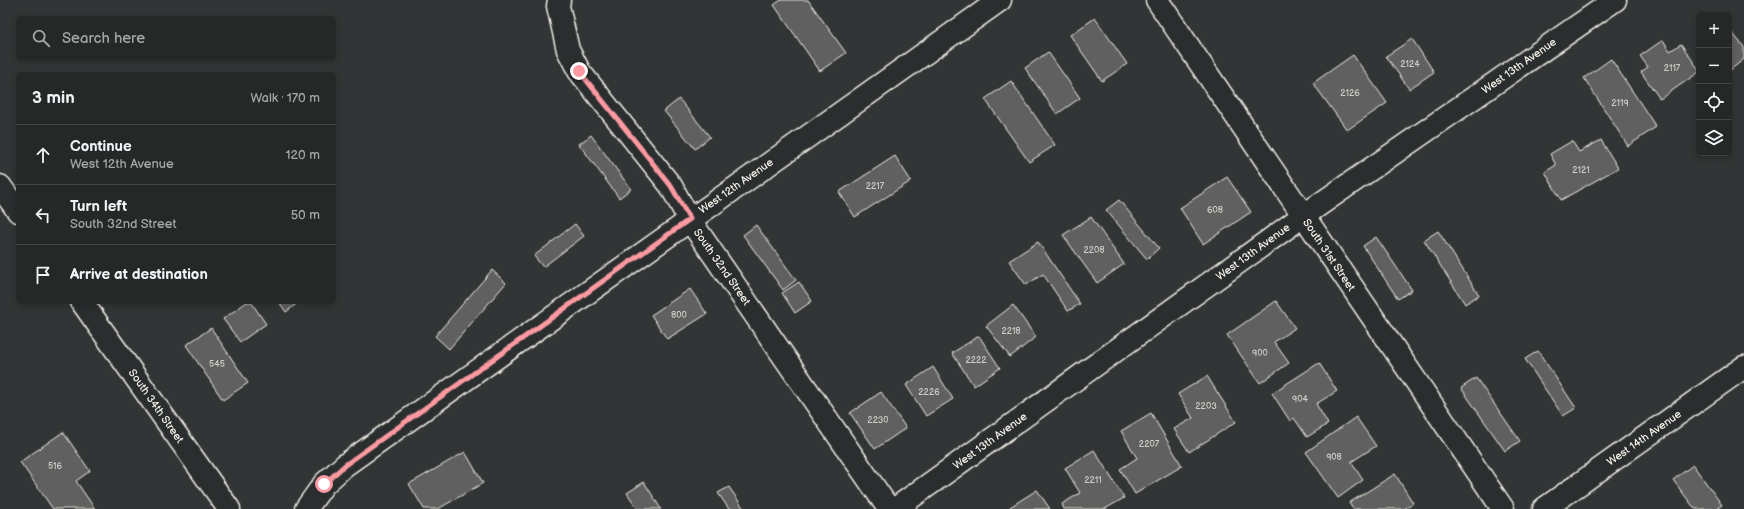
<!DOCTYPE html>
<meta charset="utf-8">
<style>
body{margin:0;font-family:"Balsamiq Sans",sans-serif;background:#323434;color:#f1f3f6}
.controls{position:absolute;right:12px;top:12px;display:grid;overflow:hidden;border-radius:6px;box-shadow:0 2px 6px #0003}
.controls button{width:36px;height:36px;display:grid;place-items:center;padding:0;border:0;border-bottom:1px solid #424445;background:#262828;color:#f1f3f6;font:20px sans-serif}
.stop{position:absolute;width:12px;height:12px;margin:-9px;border:3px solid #ff9aa2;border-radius:50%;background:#fff}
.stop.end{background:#ff9aa2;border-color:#fff;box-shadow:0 1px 4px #0008}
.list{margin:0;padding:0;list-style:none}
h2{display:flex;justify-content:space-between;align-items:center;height:52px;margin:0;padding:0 16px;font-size:17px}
h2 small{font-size:13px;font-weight:400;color:#a4a6a8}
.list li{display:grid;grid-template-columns:26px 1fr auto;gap:12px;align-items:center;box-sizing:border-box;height:60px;padding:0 16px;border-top:1px solid #424445}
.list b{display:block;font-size:15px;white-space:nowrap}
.list p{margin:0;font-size:13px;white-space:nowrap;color:#a4a6a8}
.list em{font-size:13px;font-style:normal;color:#a4a6a8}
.icon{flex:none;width:22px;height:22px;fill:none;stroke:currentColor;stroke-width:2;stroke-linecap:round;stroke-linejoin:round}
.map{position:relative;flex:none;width:1744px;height:509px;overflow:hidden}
.search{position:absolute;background:#262828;box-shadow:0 2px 6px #0003;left:16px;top:16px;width:320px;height:44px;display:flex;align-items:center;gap:10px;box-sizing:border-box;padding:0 14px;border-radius:6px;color:#a4a6a8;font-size:15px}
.panel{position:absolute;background:#262828;box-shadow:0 2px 6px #0003;left:16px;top:72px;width:320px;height:232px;border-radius:6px}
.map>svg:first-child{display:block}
</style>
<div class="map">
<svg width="1744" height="509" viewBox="0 0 1744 509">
<rect width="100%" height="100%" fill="#323535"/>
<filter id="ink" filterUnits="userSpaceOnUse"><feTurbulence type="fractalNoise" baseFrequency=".025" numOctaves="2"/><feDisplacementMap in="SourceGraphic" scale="8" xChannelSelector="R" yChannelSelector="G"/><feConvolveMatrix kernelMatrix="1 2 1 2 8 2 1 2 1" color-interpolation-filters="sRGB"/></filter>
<g filter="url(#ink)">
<!-- building -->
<g fill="#5f605f" stroke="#f4f1e8">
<path d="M781 0H808L846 53 820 71 774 5Z"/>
<path d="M1095 18 1127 64 1102 81 1070 35Z"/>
<path d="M1729 29 1744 47V59L1729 71Z"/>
<path d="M1412 39 1434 72 1409 89 1386 56Z"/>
<path d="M1663 40 1670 51 1681 44 1699 70V72L1660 99 1641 72 1648 67 1640 56Z"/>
<path d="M1048 52 1080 98 1057 114 1025 68Z"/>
<path d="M1353 55 1387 103 1347 130 1313 83Z"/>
<path d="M1611 59 1656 127 1628 146 1584 78Z"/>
<path d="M1011 81 1055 145 1029 162 985 99Z"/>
<path d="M679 99 710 137 695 149 664 111Z"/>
<path d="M591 135 631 189 619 198 579 144Z"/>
<path d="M1601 140 1618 168 1561 200 1545 172 1556 165 1550 154 1572 141 1579 152Z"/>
<path d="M895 156 911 181 855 217 839 192Z"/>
<path d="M1227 177 1251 212 1203 244 1180 208Z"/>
<path d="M1119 200 1159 248 1147 259 1106 210Z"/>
<path d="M1091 217 1124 264 1097 283 1063 235Z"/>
<path d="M575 224 584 236 543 267 534 256Z"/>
<path d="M756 225 796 280 783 290 743 235Z"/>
<path d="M1438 231 1479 295 1465 304 1424 240Z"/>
<path d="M1376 237 1412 290 1398 299 1363 246Z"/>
<path d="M1038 242 1080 304 1068 311 1043 274 1026 285 1009 261Z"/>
<path d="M492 270 506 283 449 349 435 336Z"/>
<path d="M799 282 812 301 795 313 782 293Z"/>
<path d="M690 289 707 314 667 339 651 315Z"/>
<path d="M1276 301 1295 328 1274 342 1289 363 1260 383 1227 335Z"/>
<path d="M247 302H251L266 324 240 342 223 319Z"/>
<path d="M279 302H299L286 312Z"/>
<path d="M1013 305 1036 337 1010 357 986 326Z"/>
<path d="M211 328 248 383 223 400 186 345Z"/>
<path d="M979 336 1000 368 974 386 952 353Z"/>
<path d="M1538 351 1576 408 1563 416 1525 359Z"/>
<path d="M1319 363 1337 391 1316 404 1328 424 1307 437 1294 418 1290 421 1272 393Z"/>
<path d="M933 367 953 399 926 416 906 385Z"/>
<path d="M1207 376 1236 422 1189 452 1174 429 1193 418 1178 394Z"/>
<path d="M1476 378 1520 441 1505 451 1461 388Z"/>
<path d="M881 392 906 428 875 449 850 413Z"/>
<path d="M1151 413 1182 466 1135 494 1120 469 1137 458 1121 431Z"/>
<path d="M1356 417 1376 446 1351 462 1363 480 1338 498 1306 452Z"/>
<path d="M63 432 90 471 76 481 95 509H53L20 462Z"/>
<path d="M1094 450 1124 498 1105 509H1064L1062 504 1080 493 1065 468Z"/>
<path d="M465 452 483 483 438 509H424L409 484Z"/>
<path d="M1693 465 1722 505 1716 509H1695L1673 480Z"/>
<path d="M1395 474 1413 503 1404 509H1353L1349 503Z"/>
<path d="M644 482 661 509H638L627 493Z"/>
<path d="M729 487 744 509H729L718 493Z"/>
<path d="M1037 490 1050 509H1011L1010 507Z"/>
</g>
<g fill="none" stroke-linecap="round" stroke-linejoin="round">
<!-- minor casing -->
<g stroke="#f4f1e8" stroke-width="25">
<g id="minor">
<path d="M559 0 558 6 568 50 579 71 671 186 689 219 889 509"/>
<path d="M1157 0 1503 509"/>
<path d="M0 186 18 211"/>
<path d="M82 302 229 509"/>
<path d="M306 509 324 484 345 465 1000 0"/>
<path d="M895 509 1303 216 1615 0"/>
<path d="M1544 509 1744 367"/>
</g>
</g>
<!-- minor -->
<use href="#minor" stroke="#2a2d2e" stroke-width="22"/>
</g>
</g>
<g fill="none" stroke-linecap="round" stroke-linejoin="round" filter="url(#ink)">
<!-- route -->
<path stroke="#ff9aa2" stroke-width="5" d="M324 484 345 465 690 219 671 186 579 71"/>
</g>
<g text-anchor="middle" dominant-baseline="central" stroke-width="3" stroke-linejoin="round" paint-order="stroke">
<!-- number labels -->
<g font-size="9" fill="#cfcdc6">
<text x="1410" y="64">2124</text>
<text x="1672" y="68">2117</text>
<text x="1350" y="93">2126</text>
<text x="1620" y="103">2119</text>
<text x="1581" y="170">2121</text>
<text x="875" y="186">2217</text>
<text x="1215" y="210">608</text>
<text x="1094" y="250">2208</text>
<text x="679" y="315">800</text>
<text x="1011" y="331">2218</text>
<text x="1260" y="353">900</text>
<text x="976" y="360">2222</text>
<text x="217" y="364">545</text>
<text x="929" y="392">2226</text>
<text x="1300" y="399">904</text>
<text x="1206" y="406">2203</text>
<text x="878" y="420">2230</text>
<text x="1149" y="444">2207</text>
<text x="1334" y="457">908</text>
<text x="55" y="466">516</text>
<text x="1093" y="480">2211</text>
</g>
<!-- street labels -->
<g font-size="11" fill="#f4f1e8" stroke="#2a2d2e">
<text transform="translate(1519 66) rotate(-35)">West 13th Avenue</text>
<text transform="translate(736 186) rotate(-35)">West 12th Avenue</text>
<text transform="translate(1253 252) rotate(-36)">West 13th Avenue</text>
<text transform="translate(1329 255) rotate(56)">South 31st Street</text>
<text transform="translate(722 267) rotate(55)">South 32nd Street</text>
<text transform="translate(156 406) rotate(55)">South 34th Street</text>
<text transform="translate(1644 438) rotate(-35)">West 14th Avenue</text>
<text transform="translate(990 441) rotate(-36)">West 13th Avenue</text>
</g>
</g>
</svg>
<div class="controls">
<button>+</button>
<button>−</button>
<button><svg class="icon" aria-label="locate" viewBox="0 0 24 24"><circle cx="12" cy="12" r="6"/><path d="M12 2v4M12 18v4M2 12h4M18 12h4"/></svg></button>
<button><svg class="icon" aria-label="layers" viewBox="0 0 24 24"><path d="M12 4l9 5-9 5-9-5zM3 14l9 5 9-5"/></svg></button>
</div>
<div class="stop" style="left:324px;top:484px"></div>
<div class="stop end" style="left:579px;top:71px"></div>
<div class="search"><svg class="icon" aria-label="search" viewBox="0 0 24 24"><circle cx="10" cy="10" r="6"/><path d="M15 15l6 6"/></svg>Search here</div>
<section class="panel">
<h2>3 min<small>Walk · 170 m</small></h2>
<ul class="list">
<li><svg class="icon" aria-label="ahead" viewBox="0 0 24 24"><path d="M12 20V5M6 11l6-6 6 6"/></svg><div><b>Continue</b><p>West 12th Avenue</p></div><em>120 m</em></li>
<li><svg class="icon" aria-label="left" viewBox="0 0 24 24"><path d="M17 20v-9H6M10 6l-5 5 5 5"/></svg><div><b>Turn left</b><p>South 32nd Street</p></div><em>50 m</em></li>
<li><svg class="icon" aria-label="arrive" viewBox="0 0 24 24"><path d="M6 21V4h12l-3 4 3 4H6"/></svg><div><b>Arrive at destination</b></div></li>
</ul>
</section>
</div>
